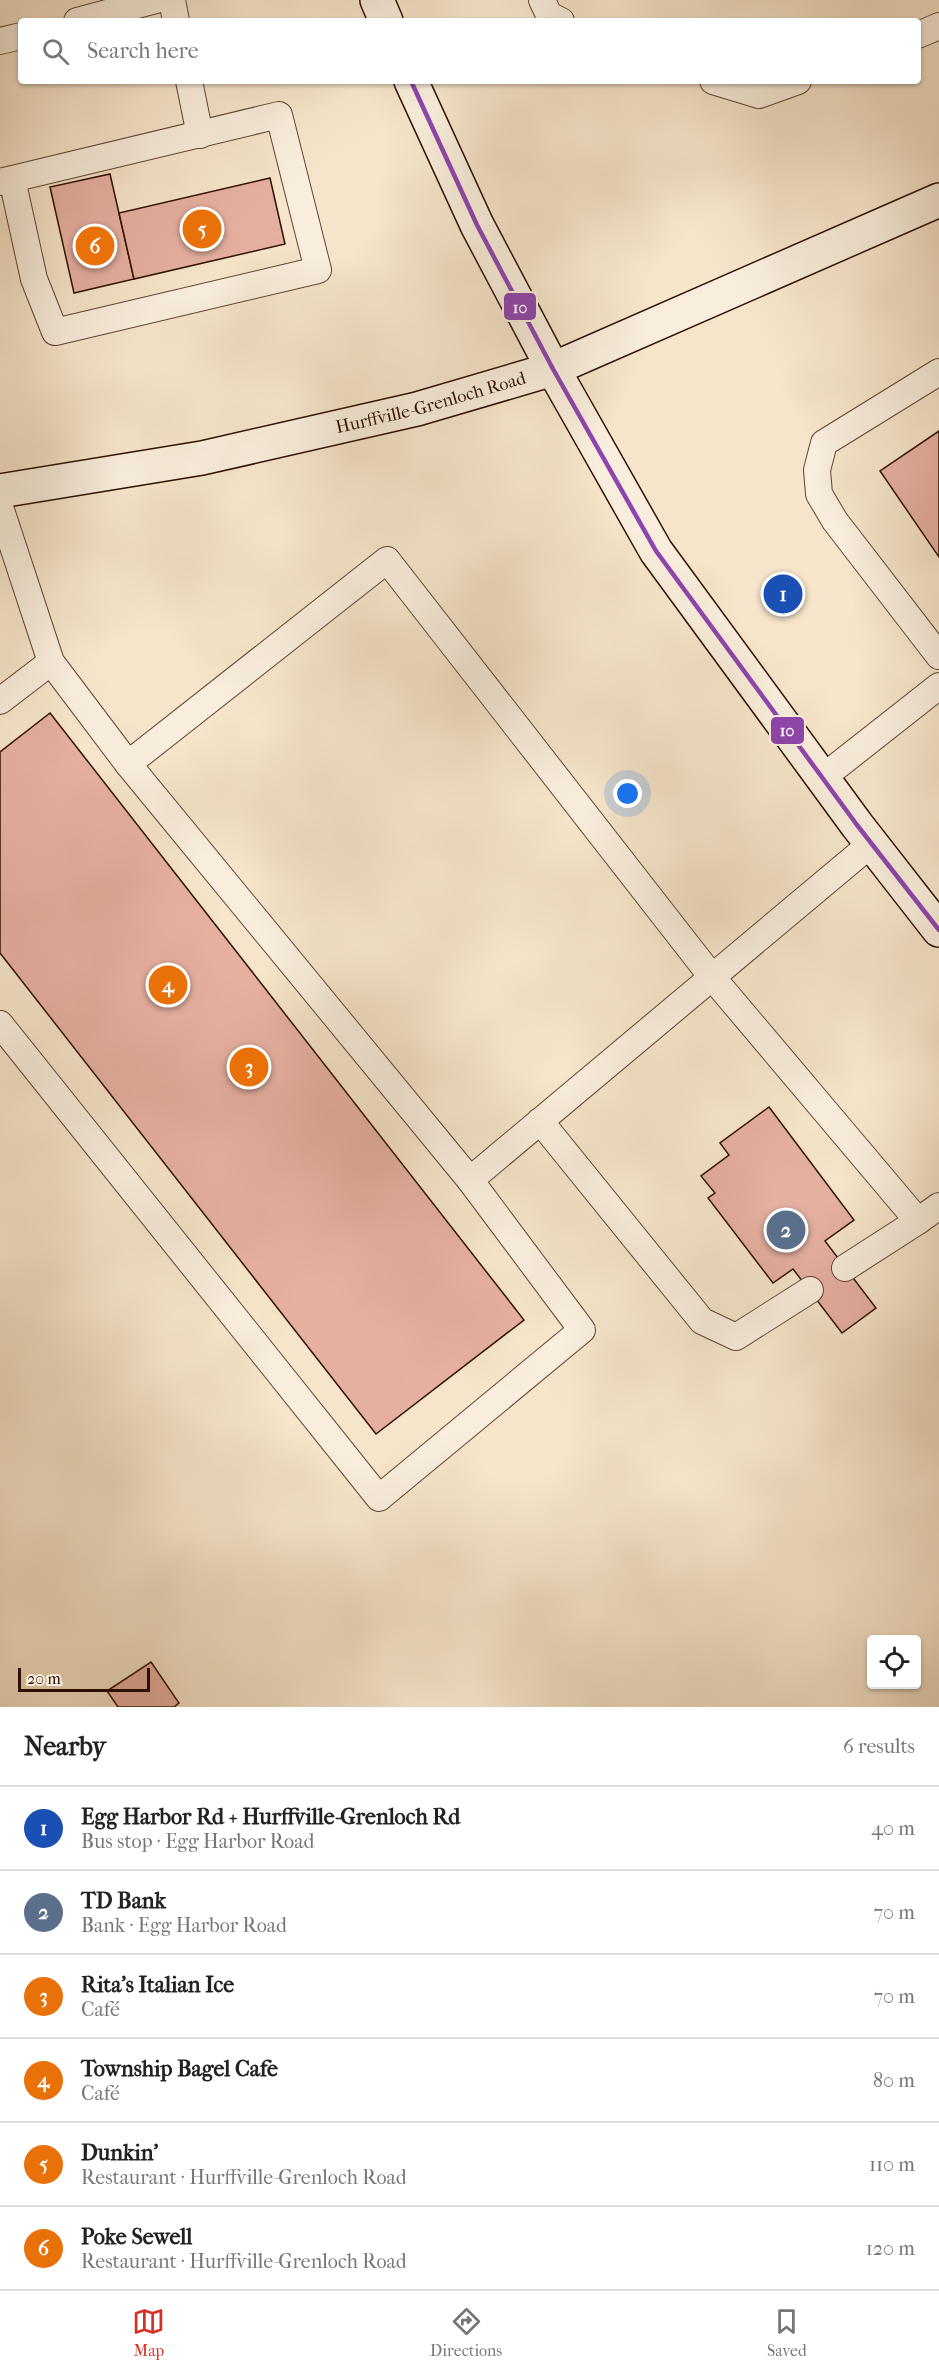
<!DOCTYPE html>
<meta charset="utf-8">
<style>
body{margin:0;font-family:"IM FELL French Canon",serif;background:#f2f2f2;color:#222}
.controls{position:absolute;right:18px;bottom:18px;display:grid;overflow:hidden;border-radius:6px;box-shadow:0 2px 4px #0004}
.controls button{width:54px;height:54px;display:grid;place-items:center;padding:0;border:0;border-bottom:2px solid #e0e0e0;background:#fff;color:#222;font:30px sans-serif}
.scale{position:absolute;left:18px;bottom:15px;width:132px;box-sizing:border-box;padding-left:6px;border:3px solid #2f0f00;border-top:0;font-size:16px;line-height:21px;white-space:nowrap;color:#2f0f00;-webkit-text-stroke:4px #f9eedd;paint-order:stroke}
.you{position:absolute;left:628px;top:794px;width:21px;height:21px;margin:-15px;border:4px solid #fff;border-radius:50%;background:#1a73e8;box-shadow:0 0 0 9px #1a73e833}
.badge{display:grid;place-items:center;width:39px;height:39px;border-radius:50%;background:#d93025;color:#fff;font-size:20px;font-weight:700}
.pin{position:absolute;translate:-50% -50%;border:3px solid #fff;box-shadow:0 2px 6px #0006}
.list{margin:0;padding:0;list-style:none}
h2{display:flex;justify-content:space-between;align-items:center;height:78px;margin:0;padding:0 24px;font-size:26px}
h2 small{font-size:20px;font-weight:400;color:#767676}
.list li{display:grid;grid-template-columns:39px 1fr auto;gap:18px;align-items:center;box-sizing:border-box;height:84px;padding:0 24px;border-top:2px solid #e0e0e0}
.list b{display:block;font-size:22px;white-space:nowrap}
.list p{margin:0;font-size:20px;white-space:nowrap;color:#767676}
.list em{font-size:20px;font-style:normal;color:#767676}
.icon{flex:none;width:33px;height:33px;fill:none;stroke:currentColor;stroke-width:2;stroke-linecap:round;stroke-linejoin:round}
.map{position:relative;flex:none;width:939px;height:1707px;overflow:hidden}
.search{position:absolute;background:#fff;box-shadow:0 2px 4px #0004;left:18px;right:18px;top:18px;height:66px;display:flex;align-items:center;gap:15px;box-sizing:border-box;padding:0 21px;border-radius:6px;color:#767676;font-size:22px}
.sheet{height:582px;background:#fff}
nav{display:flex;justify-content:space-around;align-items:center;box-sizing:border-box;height:84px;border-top:2px solid #e0e0e0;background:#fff;font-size:16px;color:#767676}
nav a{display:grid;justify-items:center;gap:3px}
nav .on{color:#d93025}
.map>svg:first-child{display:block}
</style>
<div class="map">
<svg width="939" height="1707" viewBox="0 0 939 1707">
<rect width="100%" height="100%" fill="#f6e5ca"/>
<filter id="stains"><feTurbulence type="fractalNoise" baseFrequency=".00333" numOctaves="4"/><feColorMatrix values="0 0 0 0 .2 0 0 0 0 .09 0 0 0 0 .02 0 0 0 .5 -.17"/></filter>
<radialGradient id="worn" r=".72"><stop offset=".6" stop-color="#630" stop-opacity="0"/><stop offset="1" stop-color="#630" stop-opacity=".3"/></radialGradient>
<!-- building -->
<g fill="#e6b0a1" stroke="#2f0f00" stroke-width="1.5">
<path d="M110 174 134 279 74 293 50 187Z"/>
<path d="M270 178 285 244 134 279 119 213Z"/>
<path d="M939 431V557L880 471Z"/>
<path d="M50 713 524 1320 376 1434 0 953V752Z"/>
<path d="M769 1107 854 1220 825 1241 876 1308 842 1333 793 1269 773 1283 708 1198 715 1193 701 1176 729 1155 720 1143Z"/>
<path d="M151 1662 179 1703 174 1707H118L107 1691Z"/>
</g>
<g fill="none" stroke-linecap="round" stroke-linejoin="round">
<!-- lane casing -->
<g stroke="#614432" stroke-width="28">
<g id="lane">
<path d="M172 0 176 21"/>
<path d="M542 0 549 15 561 21"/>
<path d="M77 21 156 0"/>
<path d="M918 35 939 26"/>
<path d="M0 41 21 36"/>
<path d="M189 81 200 135"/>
<path d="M713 81 759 95 798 81"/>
<path d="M0 182 12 179 279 115 318 270 55 332 34 279 12 179"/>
<path d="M939 372 824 443 817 470 819 494 835 521 939 656"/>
<path d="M0 507 51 662 128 764 470 1180 871 844"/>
<path d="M0 701 51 662"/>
<path d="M128 764 387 560 712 977 918 1221 939 1206"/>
<path d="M822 778 939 686"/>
<path d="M0 1024 379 1498 582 1330 470 1180"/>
<path d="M540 1121 702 1321 736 1337 810 1290"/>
<path d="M845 1268 918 1221"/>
</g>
</g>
<!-- secondary casing -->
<g stroke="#2f0f00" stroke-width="36">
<g id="secondary">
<path d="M377 0 386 21"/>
<path d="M411 81 477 225 553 369 656 551 857 825 939 930"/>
<path id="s1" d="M0 491 202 458 417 409 553 369 939 200"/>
</g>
</g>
<!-- lane -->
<use href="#lane" stroke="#f9eedd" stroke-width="26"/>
<!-- secondary -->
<use href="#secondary" stroke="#f9eedd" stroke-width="33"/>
<!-- bus-1 casing -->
<g stroke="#f9eedd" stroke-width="9">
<path id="bus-1" d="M411 81 477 225 553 369 656 551 857 825 939 930"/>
</g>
<!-- bus-1 -->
<use href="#bus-1" stroke="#8e44ad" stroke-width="4.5"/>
</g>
<g text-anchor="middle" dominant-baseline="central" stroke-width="4.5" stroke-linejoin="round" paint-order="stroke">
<!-- street labels -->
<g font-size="18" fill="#2f0f00" stroke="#f9eedd">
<text stroke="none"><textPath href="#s1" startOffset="440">Hurffville-Grenloch Road</textPath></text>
</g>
</g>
<g stroke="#f9eedd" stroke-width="2">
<rect x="503" y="292" width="34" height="29" rx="6" fill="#8e44ad"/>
<rect x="770" y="716" width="35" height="29" rx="6" fill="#8e44ad"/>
</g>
<g font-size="16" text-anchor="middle" font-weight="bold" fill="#fff">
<text x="520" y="313">10</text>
<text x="787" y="736">10</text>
</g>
<rect width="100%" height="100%" filter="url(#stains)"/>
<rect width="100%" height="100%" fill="url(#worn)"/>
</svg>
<div class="controls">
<button><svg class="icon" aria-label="locate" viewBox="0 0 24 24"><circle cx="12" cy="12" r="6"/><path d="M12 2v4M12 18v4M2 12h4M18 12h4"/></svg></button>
</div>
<div class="scale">20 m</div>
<div class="you"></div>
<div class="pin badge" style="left:783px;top:594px;background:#1a4fb4">1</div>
<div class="pin badge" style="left:786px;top:1230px;background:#5c6f8a">2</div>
<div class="pin badge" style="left:249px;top:1067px;background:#e8710a">3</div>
<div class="pin badge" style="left:168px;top:985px;background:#e8710a">4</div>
<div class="pin badge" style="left:202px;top:229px;background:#e8710a">5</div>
<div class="pin badge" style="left:95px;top:246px;background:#e8710a">6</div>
<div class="search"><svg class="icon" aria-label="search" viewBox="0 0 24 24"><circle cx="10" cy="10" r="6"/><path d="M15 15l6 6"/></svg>Search here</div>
</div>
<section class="sheet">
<h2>Nearby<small>6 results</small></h2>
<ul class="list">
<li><span class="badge" style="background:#1a4fb4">1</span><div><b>Egg Harbor Rd + Hurffville-Grenloch Rd</b><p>Bus stop · Egg Harbor Road</p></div><em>40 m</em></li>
<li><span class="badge" style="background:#5c6f8a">2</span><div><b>TD Bank</b><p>Bank · Egg Harbor Road</p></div><em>70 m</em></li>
<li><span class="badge" style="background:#e8710a">3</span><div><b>Rita's Italian Ice</b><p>Café</p></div><em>70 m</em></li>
<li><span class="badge" style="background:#e8710a">4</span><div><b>Township Bagel Cafe</b><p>Café</p></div><em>80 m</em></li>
<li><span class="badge" style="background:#e8710a">5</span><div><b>Dunkin'</b><p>Restaurant · Hurffville-Grenloch Road</p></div><em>110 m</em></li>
<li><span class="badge" style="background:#e8710a">6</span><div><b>Poke Sewell</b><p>Restaurant · Hurffville-Grenloch Road</p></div><em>120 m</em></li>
</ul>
</section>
<nav>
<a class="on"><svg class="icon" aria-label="map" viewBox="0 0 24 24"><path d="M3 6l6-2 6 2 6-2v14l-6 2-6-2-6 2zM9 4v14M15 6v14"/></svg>Map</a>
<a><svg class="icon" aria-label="directions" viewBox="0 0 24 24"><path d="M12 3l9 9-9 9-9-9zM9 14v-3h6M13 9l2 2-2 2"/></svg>Directions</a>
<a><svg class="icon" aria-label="saved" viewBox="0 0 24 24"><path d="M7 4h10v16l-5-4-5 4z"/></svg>Saved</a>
</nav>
